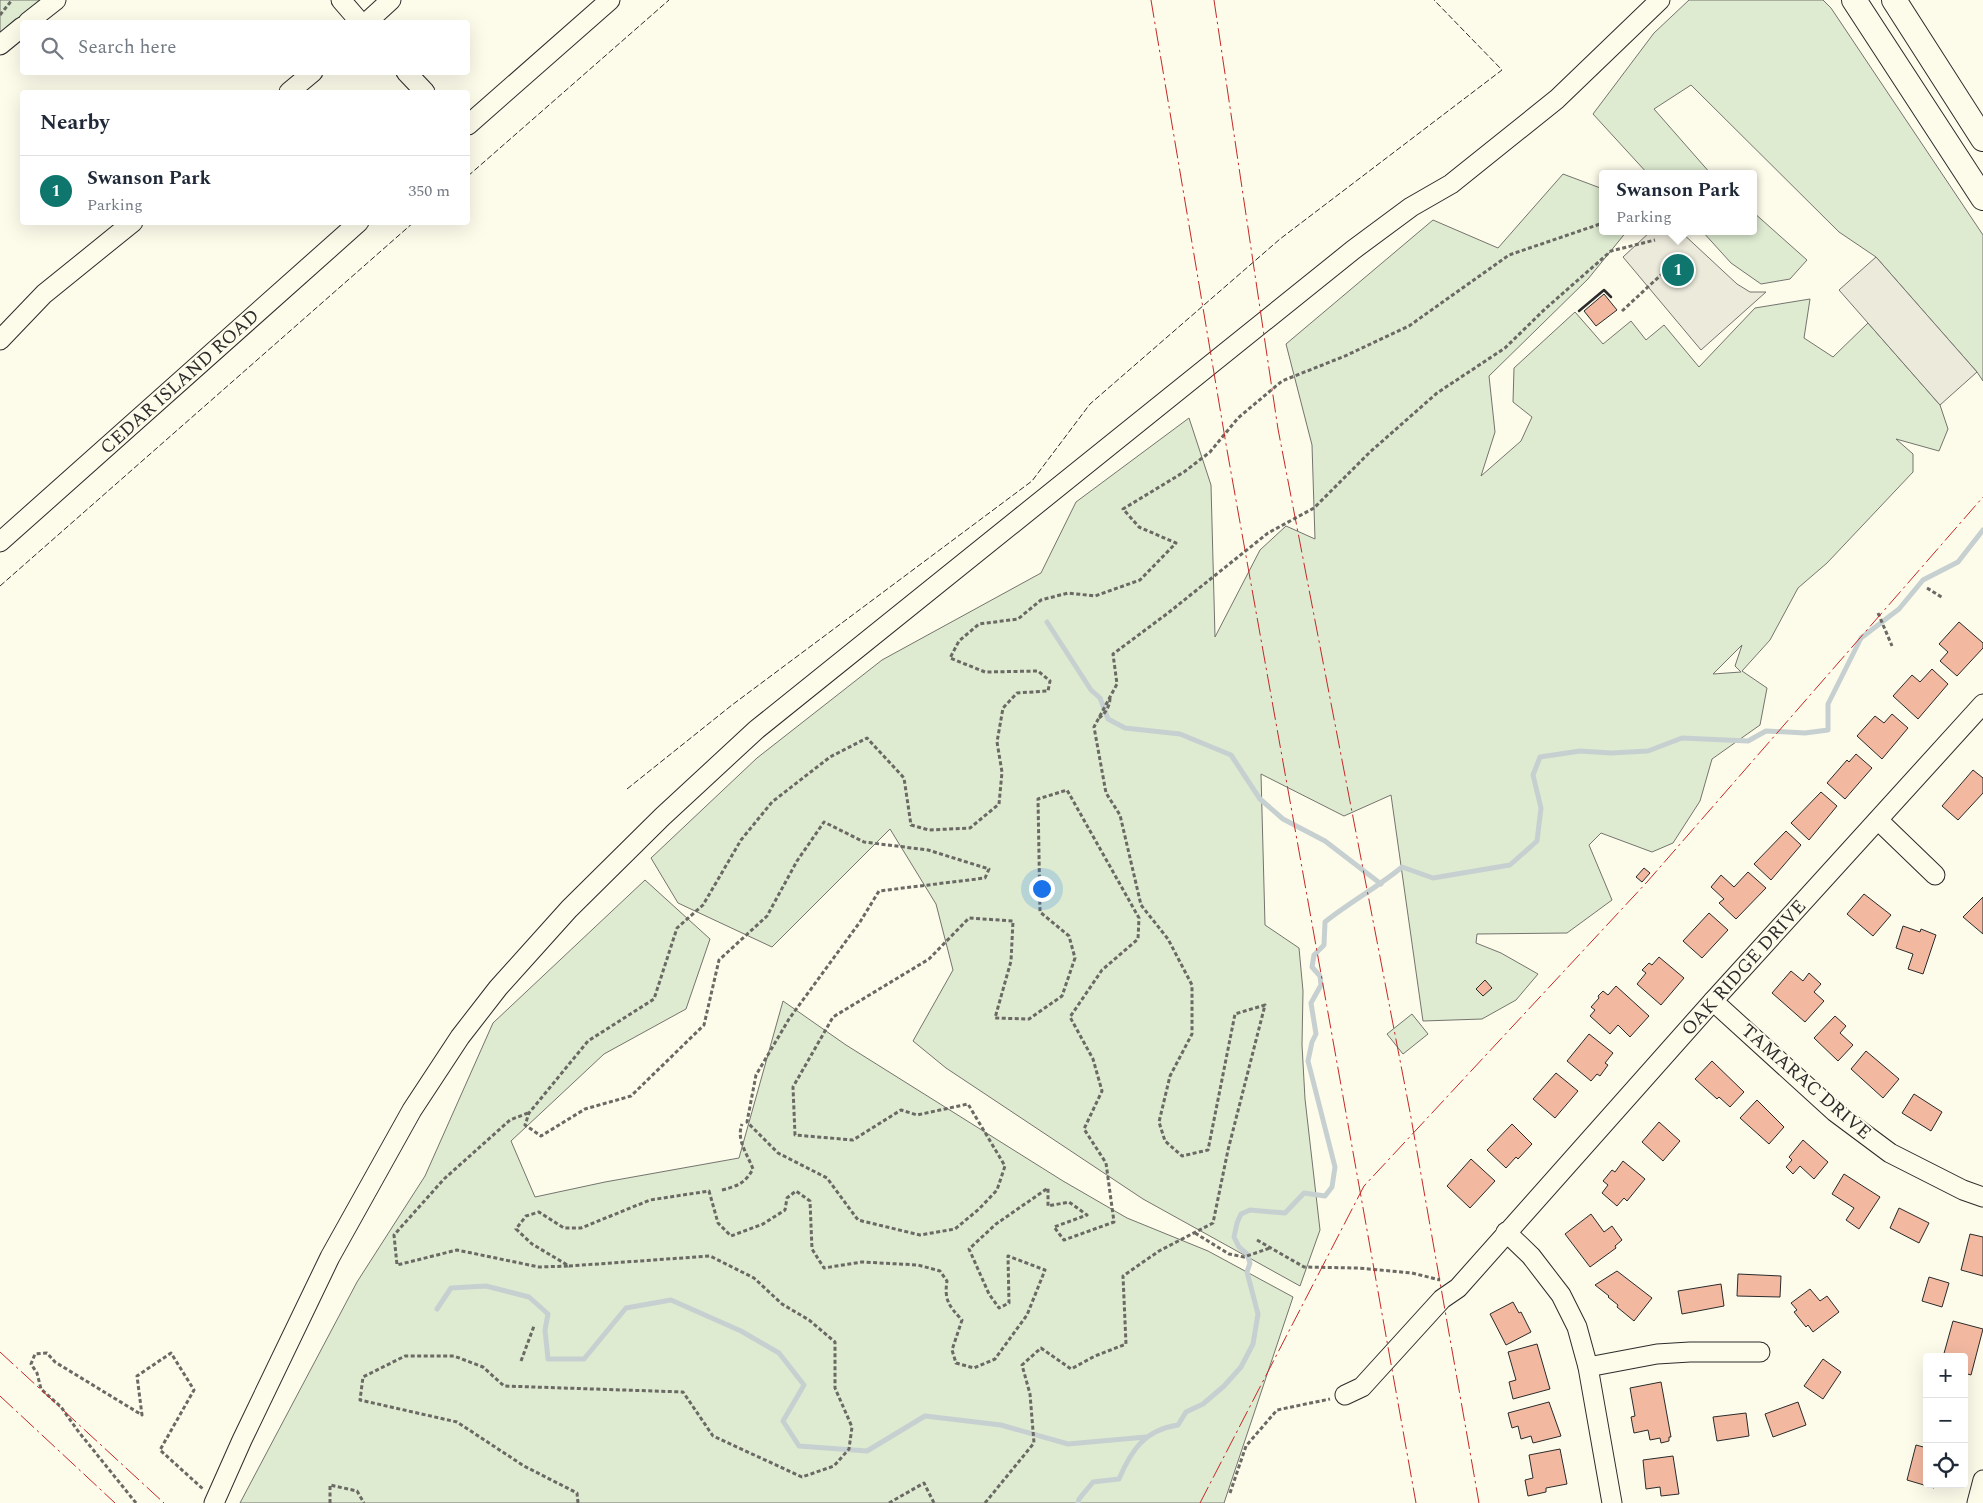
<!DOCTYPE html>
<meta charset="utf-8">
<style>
body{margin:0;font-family:Spectral,serif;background:#f2f2f3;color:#1f2937}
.controls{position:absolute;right:15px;bottom:15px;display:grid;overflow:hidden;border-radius:5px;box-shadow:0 5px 20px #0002}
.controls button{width:45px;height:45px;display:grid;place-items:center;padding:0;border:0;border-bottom:1px solid #e0e1e3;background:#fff;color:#1f2937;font:25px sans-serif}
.you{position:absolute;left:1041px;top:888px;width:18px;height:18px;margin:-12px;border:4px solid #fff;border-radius:50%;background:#1a73e8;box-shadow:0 0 0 8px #1a73e833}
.badge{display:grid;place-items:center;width:32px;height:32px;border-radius:50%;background:#0f766e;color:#fff;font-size:16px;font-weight:700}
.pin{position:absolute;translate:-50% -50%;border:2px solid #fff;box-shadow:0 1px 5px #0006}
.popup{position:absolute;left:1599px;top:170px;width:158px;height:65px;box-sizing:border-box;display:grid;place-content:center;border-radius:5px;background:#fff;filter:drop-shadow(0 1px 4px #0005);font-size:16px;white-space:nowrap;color:#747a83}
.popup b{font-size:19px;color:#1f2937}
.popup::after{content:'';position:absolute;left:50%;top:100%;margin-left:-10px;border:10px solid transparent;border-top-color:#fff}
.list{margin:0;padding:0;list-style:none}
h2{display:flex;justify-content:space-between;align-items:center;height:65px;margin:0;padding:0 20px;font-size:21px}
h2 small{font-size:16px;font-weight:400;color:#747a83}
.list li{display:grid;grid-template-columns:32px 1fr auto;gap:15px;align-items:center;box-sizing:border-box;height:70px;padding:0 20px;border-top:1px solid #e0e1e3}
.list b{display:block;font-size:19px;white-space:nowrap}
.list p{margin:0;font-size:16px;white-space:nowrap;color:#747a83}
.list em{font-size:16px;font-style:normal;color:#747a83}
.icon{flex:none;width:28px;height:28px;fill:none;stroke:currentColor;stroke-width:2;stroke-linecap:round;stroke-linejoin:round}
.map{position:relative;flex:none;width:1983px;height:1503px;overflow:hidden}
.search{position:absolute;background:#fff;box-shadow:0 5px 20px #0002;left:20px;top:20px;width:450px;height:55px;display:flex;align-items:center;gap:12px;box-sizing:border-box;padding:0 18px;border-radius:5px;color:#747a83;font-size:19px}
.panel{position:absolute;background:#fff;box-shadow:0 5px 20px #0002;left:20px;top:90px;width:450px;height:135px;border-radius:5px}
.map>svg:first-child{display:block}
</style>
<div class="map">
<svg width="1983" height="1503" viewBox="0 0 1983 1503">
<rect width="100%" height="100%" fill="#fdfbea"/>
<!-- green -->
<g fill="#deebd1" stroke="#74746e" fill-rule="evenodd">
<path d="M0 0H48L0 37Z"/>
<path d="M1689 0H1823L1831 8 1983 235V381L1977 372 1876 257 1839 232 1691 85 1654 109 1711 174H1648L1593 114 1654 33Z"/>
<path d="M1563 174 1603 189V231H1627L1588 279 1489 376 1495 432 1481 476 1521 441 1532 417 1513 402 1514 368 1575 312 1603 344 1631 321 1646 340 1664 325 1699 367 1755 308 1810 299 1804 338 1833 357 1868 323 1940 405 1948 429 1939 451 1896 439 1913 454V472L1827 563 1798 588 1770 640 1742 671 1767 688 1760 725 1712 759 1700 801 1673 843 1652 852 1601 833 1589 845 1612 900 1567 933 1477 934 1476 943 1501 953 1538 974 1516 1000 1482 1019 1423 1021 1391 795 1344 816 1261 774 1265 925 1299 948 1303 991 1302 1045 1305 1099 1320 1230 1300 1286 1143 1199 946 1068 913 1041 953 970 936 904 890 829 772 947 678 903 651 858 757 758 882 660 1041 573 1076 502 1189 418 1211 485 1215 637 1260 550 1286 526 1315 539 1312 445 1286 344 1433 220 1498 248ZM1742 645 1735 666 1741 672 1713 674Z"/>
<path d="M1753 212 1807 260 1790 279 1761 284 1731 263 1702 231H1753Z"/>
<path d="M645 880 710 939 686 1009 604 1054 511 1141 535 1197 605 1182 739 1158 783 1001 846 1045 1063 1181 1127 1218 1208 1251 1293 1297 1224 1503H240L357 1282 425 1176 493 1023Z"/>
<path d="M1412 1014 1428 1034 1403 1054 1387 1034Z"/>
</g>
<!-- parking -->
<g fill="#eceadb" stroke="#74746e">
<path d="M1651 231H1680L1737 284 1750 292H1766L1701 350 1623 257Z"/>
<path d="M1876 257 1977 372 1940 405 1839 290Z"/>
</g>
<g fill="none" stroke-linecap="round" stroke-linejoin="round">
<!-- stream -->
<g stroke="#c7d0d0" stroke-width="5">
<path d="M1047 622 1091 690 1100 698 1108 719 1125 728 1180 734 1231 755 1260 799 1283 819 1325 841 1381 884"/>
<path d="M437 1309 451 1288 486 1286 529 1297 548 1314 545 1330 548 1359H584L626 1308 671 1300 741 1331 779 1353 804 1385 783 1421 799 1446 867 1451 925 1416 1001 1425 1068 1444 1146 1437"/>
<path d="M1078 1503 1079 1499 1093 1482 1119 1479C1131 1451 1144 1430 1178 1425L1186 1412 1203 1404 1224 1386 1241 1367 1253 1344 1258 1314 1247 1272 1250 1263 1247 1254 1239 1247 1234 1237 1237 1223 1241 1214 1250 1210 1285 1213 1304 1193 1325 1196 1332 1187 1335 1167 1308 1061 1312 1042 1316 1034 1311 1003 1321 985 1320 976 1312 967 1314 955 1324 945 1325 922C1350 902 1378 887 1402 867L1433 878 1510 865 1537 841 1541 808 1533 775 1540 757 1580 751 1611 753 1648 751 1682 738 1748 741 1766 731 1805 733 1828 730V704L1861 638 1899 609 1923 580 1958 562 1983 530"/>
</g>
</g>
<!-- building -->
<g fill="#f2b8a0" stroke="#2b2b2b">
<path d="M1604 294 1617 310 1596 326 1584 311Z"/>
<path d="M1959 622 1983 643V648L1957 676 1940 661 1948 652 1939 644Z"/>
<path d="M1932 669 1948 684 1918 719 1893 696 1912 675 1920 682Z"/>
<path d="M1892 714 1908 728 1882 759 1857 736 1875 716 1884 723Z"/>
<path d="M1856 754 1872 768 1845 799 1827 783 1847 760 1849 762Z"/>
<path d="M1973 770 1983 778V793L1958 820 1942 806Z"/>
<path d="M1821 792 1837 806 1809 840 1791 823Z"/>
<path d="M1786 831 1801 845 1771 880 1754 864Z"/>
<path d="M1644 868 1650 873 1642 882 1636 877Z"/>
<path d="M1748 872 1766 888 1736 919 1719 903 1724 899 1711 887 1721 875 1734 887Z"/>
<path d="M1864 894 1891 915 1873 936 1847 914Z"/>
<path d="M1983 897V934L1963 917Z"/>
<path d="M1709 913 1728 930 1702 958 1683 941Z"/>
<path d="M1903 926 1920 932 1921 929 1936 935 1923 974 1908 969 1913 954 1896 948Z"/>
<path d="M1659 957 1684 978 1661 1005 1637 984 1646 973 1642 970 1649 963 1652 965Z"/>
<path d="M1791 971 1803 981 1809 973 1821 984 1814 992 1824 1001 1805 1022 1772 993Z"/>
<path d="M1485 980 1492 988 1483 996 1476 989Z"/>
<path d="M1616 986 1649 1016 1630 1037 1618 1025 1610 1034 1590 1016 1595 1010 1591 1007 1599 998 1598 996 1603 991 1608 995Z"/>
<path d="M1835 1016 1846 1026 1840 1033 1853 1045 1838 1061 1814 1038Z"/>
<path d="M1589 1034 1613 1053 1605 1063 1608 1065 1600 1076 1597 1074 1591 1081 1567 1061Z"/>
<path d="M1866 1051 1899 1079 1883 1098 1851 1069Z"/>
<path d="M1712 1061 1744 1092 1730 1107 1719 1097 1717 1099 1695 1079Z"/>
<path d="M1556 1073 1578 1091 1555 1118 1533 1099Z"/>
<path d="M1914 1094 1942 1112 1931 1131 1902 1113Z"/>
<path d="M1757 1100 1784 1127 1769 1144 1740 1118Z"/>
<path d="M1659 1122 1680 1141 1663 1161 1642 1142Z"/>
<path d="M1512 1124 1532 1144 1518 1159 1516 1157 1506 1168 1487 1150Z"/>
<path d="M1803 1140 1828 1162 1814 1179 1800 1166 1793 1174 1786 1167 1792 1160 1789 1157Z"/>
<path d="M1471 1159 1495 1181 1470 1208 1447 1186Z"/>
<path d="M1623 1161 1645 1179 1627 1201 1624 1198 1617 1206 1602 1193 1608 1185 1603 1181 1612 1170 1615 1172Z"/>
<path d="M1844 1174 1880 1197 1859 1229 1846 1220 1854 1208 1832 1194Z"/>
<path d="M1899 1208 1929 1223 1919 1243 1890 1228Z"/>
<path d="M1591 1214 1604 1232 1612 1226 1622 1240 1615 1246 1616 1248 1590 1267 1565 1234Z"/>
<path d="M1970 1234 1983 1237V1276L1961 1270Z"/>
<path d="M1617 1271 1652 1298 1634 1321 1617 1307 1618 1305 1608 1297 1609 1296 1595 1285Z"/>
<path d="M1738 1274 1781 1276 1780 1297 1737 1296Z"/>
<path d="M1929 1277 1949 1283 1942 1307 1922 1301Z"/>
<path d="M1721 1284 1724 1306 1682 1314 1678 1291Z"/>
<path d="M1810 1289 1820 1301 1827 1296 1839 1312 1813 1332 1808 1325 1806 1327 1794 1312 1797 1310 1791 1303Z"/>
<path d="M1513 1302 1519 1313 1521 1312 1531 1332 1506 1345 1490 1314Z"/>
<path d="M1953 1321 1983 1329 1971 1375 1964 1373V1357H1943Z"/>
<path d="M1537 1344 1550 1389 1513 1399 1509 1382 1516 1380 1508 1352Z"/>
<path d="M1823 1359 1841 1372 1823 1399 1804 1386Z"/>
<path d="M1661 1382 1671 1437H1669V1441L1661 1443 1660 1438 1650 1440 1648 1430 1634 1433 1631 1417 1635 1416 1630 1388Z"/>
<path d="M1549 1402 1561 1436 1533 1443 1531 1436 1521 1439 1518 1426 1512 1428 1508 1413Z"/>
<path d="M1798 1402 1806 1425 1773 1437 1765 1414Z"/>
<path d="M1746 1413 1749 1436 1717 1441 1713 1417Z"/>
<path d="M1916 1445 1927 1448V1484H1935L1934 1488 1907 1480Z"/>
<path d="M1560 1449 1567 1484 1546 1488V1492L1528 1496 1525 1480 1533 1478 1529 1455Z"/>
<path d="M1673 1456 1679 1494 1661 1496 1660 1487 1646 1489 1643 1460Z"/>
</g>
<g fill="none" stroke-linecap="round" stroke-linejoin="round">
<!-- minor casing -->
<g stroke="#2b2b2b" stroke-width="21">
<g id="minor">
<path d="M341 0 360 22"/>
<path d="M28 22 56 0"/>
<path d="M367 22 391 0"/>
<path d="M0 45 22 27"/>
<path d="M406 72 425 92"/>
<path d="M289 92 313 72"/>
<path d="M468 125 610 0"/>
<path d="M0 340 44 294 133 222"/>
<path d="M0 542 359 222"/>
<path d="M1878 820 1935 875"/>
<path d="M1713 1001 1835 1112 1890 1153 1963 1190 1983 1197"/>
<path d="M1506 1232 1531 1256 1561 1295 1577 1327 1588 1367 1612 1503"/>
<path d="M1588 1367 1657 1354 1690 1352H1760"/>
<path d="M1345 1395 1362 1387 1442 1299 1458 1288 1713 1001 1983 704"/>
<path d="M214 1503 242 1440 330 1257 412 1110 460 1037 498 988 569 909 662 817 756 730 1353 250 1411 207 1451 184 1557 99 1660 0"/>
<path d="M1977 1503 1983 1480"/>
</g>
</g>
<!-- major casing -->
<g stroke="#2b2b2b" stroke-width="26">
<g id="major">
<path d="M1854 0 1983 198"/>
<path d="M1894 0 1983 139"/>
</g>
</g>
<!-- path -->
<g stroke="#6a6964" stroke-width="3" stroke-dasharray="4 2.5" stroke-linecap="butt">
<path d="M0 15 12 0"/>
<path d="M1622 311 1663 273"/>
<path d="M1927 588 1943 598"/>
<path d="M1878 613 1892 646"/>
<path d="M1099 718C1105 714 1110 706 1110 698"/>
<path d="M528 1113 510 1120 444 1179 394 1235 397 1265 457 1250 539 1267 569 1266"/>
<path d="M722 1190C738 1186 745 1183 753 1169 747 1153 736 1140 742 1124"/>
<path d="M1195 1233 1229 1254 1244 1257 1270 1248"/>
<path d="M1257 1240 1304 1267 1358 1268 1412 1273 1440 1280"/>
<path d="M521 1361 534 1326"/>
<path d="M1230 1493 1246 1446 1277 1410 1330 1399"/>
<path d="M136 1503 78 1431 61 1407 41 1389 37 1373 31 1364 35 1354 47 1353 55 1362 142 1415 137 1376 171 1353 194 1390 160 1450 203 1489"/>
<path d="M330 1503V1485L357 1491 364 1503"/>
<path d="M578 1503 577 1493 524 1466 457 1422 360 1400 363 1377 405 1356H454L483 1367 504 1386 683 1392 713 1436 802 1477 834 1466 849 1449 852 1427 835 1388V1342L809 1320 782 1304 754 1278 710 1256 569 1266 532 1244 516 1229 526 1216 539 1212 564 1228H581L650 1200 709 1191 718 1223 731 1236 763 1224 785 1210 787 1198 796 1191 810 1201 812 1249 824 1268 862 1262 918 1265 940 1271 947 1281C944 1300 949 1306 962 1320L952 1350 956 1363 974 1368 995 1359 1027 1315 1045 1270 1008 1256 1009 1303 999 1308 989 1294 969 1249 996 1224 1048 1188V1206L1069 1202 1087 1215 1054 1227 1064 1240 1114 1222 1106 1163 1084 1129 1102 1091 1093 1059 1070 1017 1102 970 1138 939 1139 918 1067 790 1038 799 1040 912 1069 936 1075 958 1062 996 1029 1019 995 1018 1011 961 1013 921 969 918 929 959 833 1017 793 1087 795 1135 853 1140 901 1110 917 1115 968 1104 1005 1166 997 1190 979 1209 955 1229 920 1235 858 1220 827 1178 778 1153 747 1122 756 1075 789 1019 860 922 879 891 985 878 989 869 928 850 864 842 824 822 797 861 767 916 719 960 704 1025 631 1096 585 1109 541 1136 525 1125 529 1113 588 1041 654 999 677 928 703 905 741 840 772 802 830 757 867 738 904 778 911 825 929 830 970 828 999 804 1002 772 997 742 1003 708 1017 693 1048 691 1050 681 1038 671 985 672 950 658 959 641 979 624 1018 619 1041 600 1068 593 1095 596 1140 580 1176 543 1139 527 1123 509 1184 472 1210 452 1238 418 1282 381 1345 356 1409 326 1509 255 1603 223"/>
<path d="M889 1503 924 1483 934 1503"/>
<path d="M985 1503 1034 1443 1030 1394 1022 1365 1041 1348 1071 1369 1095 1356 1126 1344 1123 1276 1159 1251 1213 1223 1228 1150 1265 1005 1235 1014 1208 1150 1182 1156 1165 1141 1159 1122 1170 1076 1192 1034V985L1168 939 1141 905 1120 815 1106 793 1094 727 1117 684 1113 654 1168 613 1268 533 1314 508 1370 452 1437 393 1505 348 1545 309 1611 251 1655 240"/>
</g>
<!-- minor -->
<use href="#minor" stroke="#fdfbea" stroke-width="19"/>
<!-- major -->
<use href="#major" stroke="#fdfbea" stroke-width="24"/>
<!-- fence -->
<g stroke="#2b2b2b" stroke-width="1" stroke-dasharray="6 2.5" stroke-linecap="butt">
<path d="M468 176 669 0"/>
<path d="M0 586 414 222"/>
<path d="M627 789 732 705 1032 481 1090 404 1280 239 1502 70 1434 0"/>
</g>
<!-- wall -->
<path stroke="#2b2b2b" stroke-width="2.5" d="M1579 311 1604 290 1611 297"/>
<!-- power -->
<g stroke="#c62828" stroke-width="1" stroke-dasharray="18 4 2.5 4" stroke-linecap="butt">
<path d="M1151 0 1227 450 1416 1503"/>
<path d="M1214 0 1278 429 1410 1112 1479 1503"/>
<path d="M0 1352 164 1503"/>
<path d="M0 1396 115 1503"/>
<path d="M1200 1503 1364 1186 1647 882 1983 497"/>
</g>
</g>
<g text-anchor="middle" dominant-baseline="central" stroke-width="4" stroke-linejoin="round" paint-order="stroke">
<!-- street labels -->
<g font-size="19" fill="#2b2b2b" stroke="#fdfbea">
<text transform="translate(180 382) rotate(-42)">CEDAR ISLAND ROAD</text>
<text transform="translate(1744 968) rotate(-48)">OAK RIDGE DRIVE</text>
<text transform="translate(1806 1082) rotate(41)">TAMARAC DRIVE</text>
</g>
</g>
</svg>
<div class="controls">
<button>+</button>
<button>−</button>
<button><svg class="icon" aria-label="locate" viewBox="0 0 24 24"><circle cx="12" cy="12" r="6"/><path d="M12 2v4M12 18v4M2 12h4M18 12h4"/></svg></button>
</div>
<div class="you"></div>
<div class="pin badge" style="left:1678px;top:270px">1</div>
<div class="popup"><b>Swanson Park</b>Parking</div>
<div class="search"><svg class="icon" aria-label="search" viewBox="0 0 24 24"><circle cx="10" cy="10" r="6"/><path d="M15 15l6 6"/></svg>Search here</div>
<section class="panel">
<h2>Nearby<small></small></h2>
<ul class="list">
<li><span class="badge">1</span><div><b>Swanson Park</b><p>Parking</p></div><em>350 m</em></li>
</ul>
</section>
</div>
